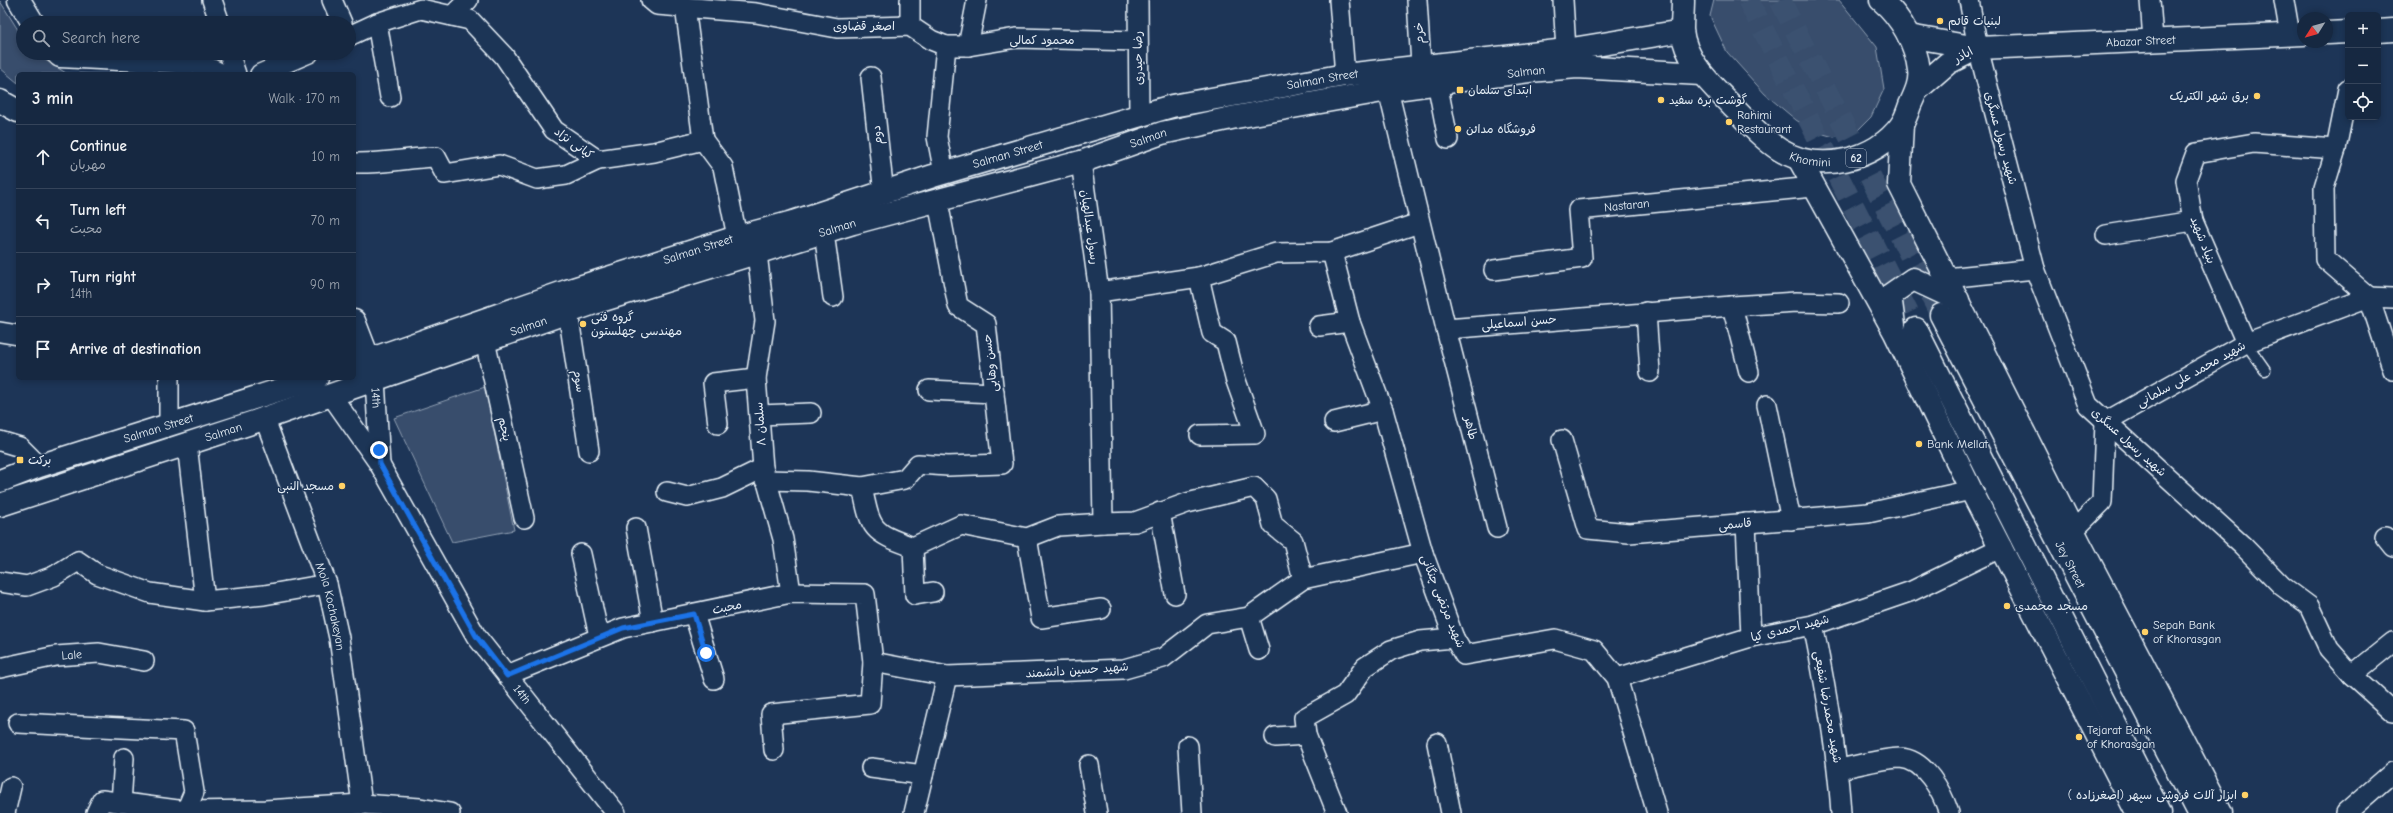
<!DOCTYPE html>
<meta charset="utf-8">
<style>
body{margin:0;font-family:"Comic Neue","Playpen Sans Arabic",sans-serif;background:#23344c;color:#f1f3f6}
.controls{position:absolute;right:12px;top:12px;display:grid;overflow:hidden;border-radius:6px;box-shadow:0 2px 6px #0003}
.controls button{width:36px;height:36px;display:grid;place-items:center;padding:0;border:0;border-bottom:1px solid #35445a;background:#162841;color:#f1f3f6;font:20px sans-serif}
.compass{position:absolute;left:2297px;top:12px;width:36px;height:36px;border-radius:50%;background:#162841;box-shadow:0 2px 6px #0003;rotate:233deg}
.stop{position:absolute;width:12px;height:12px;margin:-9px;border:3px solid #1a73e8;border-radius:50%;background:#fff}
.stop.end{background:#1a73e8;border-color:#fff;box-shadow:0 1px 4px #0008}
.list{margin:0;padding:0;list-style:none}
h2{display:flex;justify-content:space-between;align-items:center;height:52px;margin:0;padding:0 16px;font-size:17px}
h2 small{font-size:13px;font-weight:400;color:#9ea6b1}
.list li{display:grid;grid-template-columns:26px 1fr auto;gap:12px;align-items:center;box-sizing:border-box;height:64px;padding:0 16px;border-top:1px solid #35445a}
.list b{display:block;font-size:15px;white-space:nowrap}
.list p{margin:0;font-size:13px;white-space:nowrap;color:#9ea6b1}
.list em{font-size:13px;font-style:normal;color:#9ea6b1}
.icon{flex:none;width:22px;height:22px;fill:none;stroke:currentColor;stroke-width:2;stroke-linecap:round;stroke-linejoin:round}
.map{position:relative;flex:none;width:2393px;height:813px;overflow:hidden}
.search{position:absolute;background:#162841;box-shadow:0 2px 6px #0003;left:16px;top:16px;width:340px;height:44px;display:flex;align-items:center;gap:10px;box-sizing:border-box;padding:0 14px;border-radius:22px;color:#9ea6b1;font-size:15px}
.panel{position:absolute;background:#162841;box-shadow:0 2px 6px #0003;left:16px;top:72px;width:340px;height:308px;border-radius:6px}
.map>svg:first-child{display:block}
</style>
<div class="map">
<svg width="2393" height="813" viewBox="0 0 2393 813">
<rect width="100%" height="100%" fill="#1d3557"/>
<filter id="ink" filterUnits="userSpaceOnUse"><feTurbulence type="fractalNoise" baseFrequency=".025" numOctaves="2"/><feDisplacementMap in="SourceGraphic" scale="8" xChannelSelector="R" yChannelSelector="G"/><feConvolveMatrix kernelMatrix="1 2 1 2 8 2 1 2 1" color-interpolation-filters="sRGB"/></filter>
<g filter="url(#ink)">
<!-- green -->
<g fill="#374d6c" stroke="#909fb2">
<path d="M1714 0H1839L1877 47 1884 89 1871 117 1857 131 1834 137 1813 131 1796 120 1765 94 1727 52 1710 16Z"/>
<path d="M0 1 23 38V53H34L66 73 111 74H18V83L0 68Z"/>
<path d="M485 387 514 530 452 542 394 418Z"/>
</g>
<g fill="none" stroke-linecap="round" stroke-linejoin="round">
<!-- primary-tunnel -->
<g stroke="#3b516f" stroke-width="22" stroke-dasharray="22 11" stroke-linecap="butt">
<path d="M1748 0 1916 329"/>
<path d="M1780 0 1941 315"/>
</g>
<!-- service casing -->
<g stroke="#e8f1f8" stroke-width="13">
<path id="service" d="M2246 343 2265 370"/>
</g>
<!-- minor casing -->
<g stroke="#e8f1f8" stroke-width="22">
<g id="minor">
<path d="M212 0 220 23"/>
<path d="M332 0 342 23"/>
<path d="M651 0 657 5 756 13 837 28 910 26 931 40 946 46 937 137 944 173"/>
<path d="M910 0V26"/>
<path d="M1138 0 1139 116"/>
<path d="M1339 0 1345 75"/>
<path d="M1417 0 1421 65"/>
<path d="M1563 0 1566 50"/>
<path d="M1969 0 1978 48 2035 269 2088 405 2243 546 2282 586 2309 606 2329 649 2352 675 2393 712"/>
<path d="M2150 0 2153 40"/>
<path d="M2284 0 2290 35"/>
<path d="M685 7 703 140"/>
<path d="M452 16 468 0"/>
<path d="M377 23 390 97"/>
<path d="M349 36 377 23 421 9 470 20 504 56 554 130 598 160 654 152 703 140 723 167 737 237"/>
<path d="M946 46H968L1016 38 1137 41"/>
<path d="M968 46 977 0"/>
<path d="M229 53 236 74"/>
<path d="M260 74 309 53"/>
<path d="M871 77 884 194"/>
<path d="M1437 82 1448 139"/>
<path d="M2348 89 2336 149 2324 188 2325 259 2369 297 2393 370"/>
<path d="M1388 90 1446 329 1732 306 1796 302 1839 303"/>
<path d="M1081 162 1099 292"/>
<path d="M354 163C381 164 409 158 436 157L445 174 499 165 537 179 566 175 598 160"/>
<path d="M824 233 833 297"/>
<path d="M2106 235 2193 221"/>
<path d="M1332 252 1350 322 1383 410 1423 553 1454 638 1464 655 1555 639 1594 650 1617 678 1657 813"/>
<path d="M757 253 765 321 756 378 763 468 783 539 791 593"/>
<path id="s1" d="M1494 270 1582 258 1578 210 1813 187"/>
<path d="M1199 277 1212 333 1226 342 1235 378 1255 434 1200 435"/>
<path d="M1946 278 2035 269"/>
<path d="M1732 306 1749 372"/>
<path d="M568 312 589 451"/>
<path d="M1646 312 1650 372"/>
<path d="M1319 326 1350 322"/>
<path d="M1446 329 1497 528"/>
<path d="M0 332 18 335"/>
<path d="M485 341 524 518"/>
<path d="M2246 343 2193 221 2186 180 2196 153 2254 143 2336 149"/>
<path d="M169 378V424"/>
<path id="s2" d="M375 379 380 465"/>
<path d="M929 390 994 393"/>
<path id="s3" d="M331 395 380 465 476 636 616 813"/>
<path d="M1767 405 1791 520"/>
<path d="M759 415 811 413"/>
<path id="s4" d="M264 417 327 584 339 638 362 804"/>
<path d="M1334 422 1383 410"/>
<path d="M718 424 713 383 756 378"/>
<path d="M1562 440 1588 529 1629 533 1868 513 1971 490"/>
<path d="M0 441 20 447 39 466"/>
<path d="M187 444 205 601"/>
<path d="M765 480 808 481 862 487 905 479 918 464 948 466 1002 464 986 324 958 306 938 202"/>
<path d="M862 487C871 530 871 532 913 547L961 525 1027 538 1058 526 1103 523 1099 292 1199 277 1276 253 1332 252 1419 223"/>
<path d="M667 492 687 497 722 488 763 468"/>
<path d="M1160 512 1175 594"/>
<path d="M1103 523 1135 522 1187 503 1254 487 1266 499 1273 525 1293 541 1303 579"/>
<path d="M1746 523 1751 637"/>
<path d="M636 528 653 622"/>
<path d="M2074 530 2102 502 2105 422 2246 343 2369 297 2393 298"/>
<path d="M2385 537 2393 547"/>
<path d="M1027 538 1041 618 1101 609"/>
<path d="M913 547 915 595 933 592"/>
<path d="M581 554 599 636"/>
<path d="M0 582 27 586 54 576 78 561 97 574 150 593 205 601 264 595 327 584"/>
<path d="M694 614 714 679"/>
<path d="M1249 617 1259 650"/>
<path d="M1813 625C1826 688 1837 749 1841 813"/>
<path d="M873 662 947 676 1124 669 1163 658 1207 624 1249 617 1303 579 1423 553"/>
<path id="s5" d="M0 668 56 656 99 653 144 661"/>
<path d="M507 675 623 628 791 593 865 594 873 662 870 704 771 714 774 750"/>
<path d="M2352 675 2393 642"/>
<path d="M1617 678 1751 637 1813 625 1912 591 2002 547"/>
<path d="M18 723 184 731 194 792 185 813"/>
<path d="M1275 737 1306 735"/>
<path d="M1437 743 1451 813"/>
<path d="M1188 746 1192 813"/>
<path d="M1089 765 1097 813"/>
<path d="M871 768 923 775"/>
<path d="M1838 769C1856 766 1883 758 1900 758 1925 759 1942 792 1949 813"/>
<path d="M121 803 124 758"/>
<path d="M5 813 11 787"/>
<path d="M96 813 102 800 185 811 265 810 362 804 420 808 450 813"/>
<path d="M914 813 947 676"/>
<path d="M1337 813 1306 735 1304 718 1345 695 1365 667 1391 650 1420 641 1454 638"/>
<path d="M2346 813 2393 772"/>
</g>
</g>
<!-- tertiary casing -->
<g stroke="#e8f1f8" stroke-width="25">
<g id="tertiary">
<path d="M19 0 33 23"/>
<path d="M57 53 60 56 197 63 219 74"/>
<path d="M0 101 18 111"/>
<path d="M354 321 369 360"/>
</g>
</g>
<!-- secondary casing -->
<g stroke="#e8f1f8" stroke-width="25">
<g id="secondary">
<path d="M2378 31 2393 30"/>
<path d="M2327 33 2348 32"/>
<path id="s6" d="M1909 36 1978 48 2303 34"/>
<path d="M1917 90 1948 63 1978 48"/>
<path id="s7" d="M354 365 567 291 737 237 793 222 933 176 1172 106 1345 75 1566 50 1682 31"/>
<path id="s8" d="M0 481 39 466 317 378"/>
<path id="s9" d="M0 505 254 422 597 302 853 223 1081 162 1162 133 1236 117 1388 90 1529 71 1577 67 1701 74"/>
</g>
</g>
<!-- primary casing -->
<g stroke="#e8f1f8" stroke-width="25">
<g id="primary">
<path id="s10" d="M1683 0C1683 10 1682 20 1682 30 1685 61 1711 84 1731 105 1746 120 1761 138 1780 150 1819 174 1875 161 1902 124 1905 119 1908 111 1910 105 1915 94 1921 82 1919 70 1916 44 1901 17 1881 0"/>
<path d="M1902 124 1899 184 2080 544 2221 813"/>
<path d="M1799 159 1895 333 1971 490 2137 813"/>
<path id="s11" d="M1941 315 2199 813"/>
<path d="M1894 325 1890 295 1913 279 1958 300"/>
<path d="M1916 329 2160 813"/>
</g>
</g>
<!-- service -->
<use href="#service" stroke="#1d3557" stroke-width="10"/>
<!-- minor -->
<use href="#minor" stroke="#1d3557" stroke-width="19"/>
<!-- tertiary -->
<use href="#tertiary" stroke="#1d3557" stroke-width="22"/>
<!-- secondary -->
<use href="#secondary" stroke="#1d3557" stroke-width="22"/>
<!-- primary -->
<use href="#primary" stroke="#1d3557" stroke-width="22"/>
</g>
</g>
<g fill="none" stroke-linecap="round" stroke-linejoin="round" filter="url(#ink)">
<!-- route -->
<path stroke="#1a73e8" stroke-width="5" d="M379 450 380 464 476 636 507 676 623 628 694 614 706 653"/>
</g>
<!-- markers -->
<g fill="#ffd166" stroke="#1d3557" stroke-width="1.5">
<circle cx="1940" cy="21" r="4"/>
<rect x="1456" y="86" width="8" height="8" rx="2"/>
<circle cx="2257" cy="96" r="4"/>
<circle cx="1661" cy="100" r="4"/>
<circle cx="1729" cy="122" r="4"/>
<circle cx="1458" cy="129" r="4"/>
<circle cx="583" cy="324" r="4"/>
<circle cx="1919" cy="444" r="4"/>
<rect x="16" y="456" width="8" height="8" rx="2"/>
<circle cx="342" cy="486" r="4"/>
<circle cx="2007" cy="606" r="4"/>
<circle cx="2145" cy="632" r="4"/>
<circle cx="2079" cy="737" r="4"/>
<circle cx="2245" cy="795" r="4"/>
</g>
<g text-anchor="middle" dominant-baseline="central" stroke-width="3" stroke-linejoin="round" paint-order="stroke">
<!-- shield labels -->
<rect fill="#1d3557" stroke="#abb9c8" stroke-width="1" x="1846" y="149" width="20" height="18" rx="3"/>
<g font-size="11" font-weight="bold" fill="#e8f1f8">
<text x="1856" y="158">62</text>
</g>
<!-- poi labels -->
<g font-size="12" fill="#e8f1f8" stroke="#1d3557" text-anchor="start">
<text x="1948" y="21">لبنیات قائم</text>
<text x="1468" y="90">ابتدای سلمان</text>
<text x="2249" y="96" text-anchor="end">برق شهر الکتریک</text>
<text x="1669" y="100">گوشت بره سفید</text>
<text x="1737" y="115">Rahimi<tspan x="1737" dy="14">Restaurant</tspan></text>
<text x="1466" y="129">فروشگاه مدائن</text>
<text x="591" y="317">گروه فنی<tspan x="591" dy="14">مهندسی چهلستون</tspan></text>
<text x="1927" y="444">Bank Mellat</text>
<text x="28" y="460">برکت</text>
<text x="334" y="486" text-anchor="end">مسجد النبی</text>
<text x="2015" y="606">مسجد محمدی</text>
<text x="2153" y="625">Sepah Bank<tspan x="2153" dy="14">of Khorasgan</tspan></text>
<text x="2087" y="730">Tejarat Bank<tspan x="2087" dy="14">of Khorasgan</tspan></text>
<text x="2237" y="795" text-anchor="end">ابزار آلات فروشی سپهر (اصغرزاده )</text>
</g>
<!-- street labels -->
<g font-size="12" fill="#e8f1f8" stroke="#1d3557">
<text x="864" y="26">اصغر قضاوی</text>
<text transform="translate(1419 33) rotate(-93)">خرم</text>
<text x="1042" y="40">محمود کمالی</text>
<text stroke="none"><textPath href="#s6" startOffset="233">Abazar Street</textPath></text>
<text transform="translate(1963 55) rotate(-29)">اباذر</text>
<text transform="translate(1138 58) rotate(-91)">رضا حیدری</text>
<text stroke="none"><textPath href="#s9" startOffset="1590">Salman</textPath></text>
<text stroke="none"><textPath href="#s7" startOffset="1011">Salman Street</textPath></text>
<text transform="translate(877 135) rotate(-96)">دوم</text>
<text stroke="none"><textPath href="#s9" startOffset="1206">Salman</textPath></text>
<text transform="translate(2001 138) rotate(75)">شهید رسول عسگری</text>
<text transform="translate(574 143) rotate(36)">کیانی نژاد</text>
<text stroke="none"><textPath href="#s7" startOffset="687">Salman Street</textPath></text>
<text stroke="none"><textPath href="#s10" startOffset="220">Khomini</textPath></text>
<text stroke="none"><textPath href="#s1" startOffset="186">Nastaran</textPath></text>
<text transform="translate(1090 227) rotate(82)">رسول عبدالهیان</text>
<text stroke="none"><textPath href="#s9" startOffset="882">Salman</textPath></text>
<text transform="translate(2203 240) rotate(69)">بنیاد شهید</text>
<text stroke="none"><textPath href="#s7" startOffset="363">Salman Street</textPath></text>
<text transform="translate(1519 322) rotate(-5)">حسن اسماعیلی</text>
<text stroke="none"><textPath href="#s9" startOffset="558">Salman</textPath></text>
<text transform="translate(990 363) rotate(-97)">حسن وهابی</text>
<text transform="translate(2191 374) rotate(-29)">شهید محمد علی سلمانی</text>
<text transform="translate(579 381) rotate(81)">سوم</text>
<text stroke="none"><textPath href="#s2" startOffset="19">14th</textPath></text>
<text transform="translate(760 424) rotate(-94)">سلمان ۸</text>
<text stroke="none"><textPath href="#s8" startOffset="167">Salman Street</textPath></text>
<text transform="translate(1471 428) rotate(76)">طاهر</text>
<text transform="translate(505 429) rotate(78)">پنجم</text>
<text stroke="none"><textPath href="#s9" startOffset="235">Salman</textPath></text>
<text transform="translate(2129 442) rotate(42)">شهید رسول عسگری</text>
<text transform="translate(1735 524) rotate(-5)">قاسمی</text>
<text stroke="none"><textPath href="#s11" startOffset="281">Jey Street</textPath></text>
<text transform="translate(1443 601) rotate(68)">شهید مرتضی چنگانی</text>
<text stroke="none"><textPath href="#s4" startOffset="201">Mola Kochakeyan</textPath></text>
<text transform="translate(727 607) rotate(-12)">محبت</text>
<text transform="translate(1790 628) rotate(-14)">شهید احمدی کیا</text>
<text stroke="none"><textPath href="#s5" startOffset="73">Lale</textPath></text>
<text transform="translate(1077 670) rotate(-4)">شهید حسین دانشمند</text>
<text stroke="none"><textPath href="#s3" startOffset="356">14th</textPath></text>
<text transform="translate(1828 707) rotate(80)">شهید محمدرضا شفیعی</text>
</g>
</g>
</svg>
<div class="controls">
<button>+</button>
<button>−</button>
<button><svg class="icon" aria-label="locate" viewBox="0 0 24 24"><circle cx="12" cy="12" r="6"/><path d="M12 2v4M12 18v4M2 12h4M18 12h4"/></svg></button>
</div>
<svg class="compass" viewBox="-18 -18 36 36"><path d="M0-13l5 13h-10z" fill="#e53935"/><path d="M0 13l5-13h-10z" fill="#9ea6b1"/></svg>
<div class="stop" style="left:706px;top:653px"></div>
<div class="stop end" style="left:379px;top:450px"></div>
<div class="search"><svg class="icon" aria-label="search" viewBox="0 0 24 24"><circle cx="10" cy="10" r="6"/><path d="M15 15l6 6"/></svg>Search here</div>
<section class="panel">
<h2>3 min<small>Walk · 170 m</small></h2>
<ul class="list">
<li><svg class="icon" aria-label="ahead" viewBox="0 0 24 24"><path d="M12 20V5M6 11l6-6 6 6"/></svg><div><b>Continue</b><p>مهربان</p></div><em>10 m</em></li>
<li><svg class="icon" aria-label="left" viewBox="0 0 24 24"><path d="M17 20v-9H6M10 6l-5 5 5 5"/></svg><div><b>Turn left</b><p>محبت</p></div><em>70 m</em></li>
<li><svg class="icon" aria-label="right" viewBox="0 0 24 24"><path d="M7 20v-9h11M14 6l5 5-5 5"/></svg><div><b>Turn right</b><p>14th</p></div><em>90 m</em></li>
<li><svg class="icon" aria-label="arrive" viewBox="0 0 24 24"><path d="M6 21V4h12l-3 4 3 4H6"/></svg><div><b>Arrive at destination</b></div></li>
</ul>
</section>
</div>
